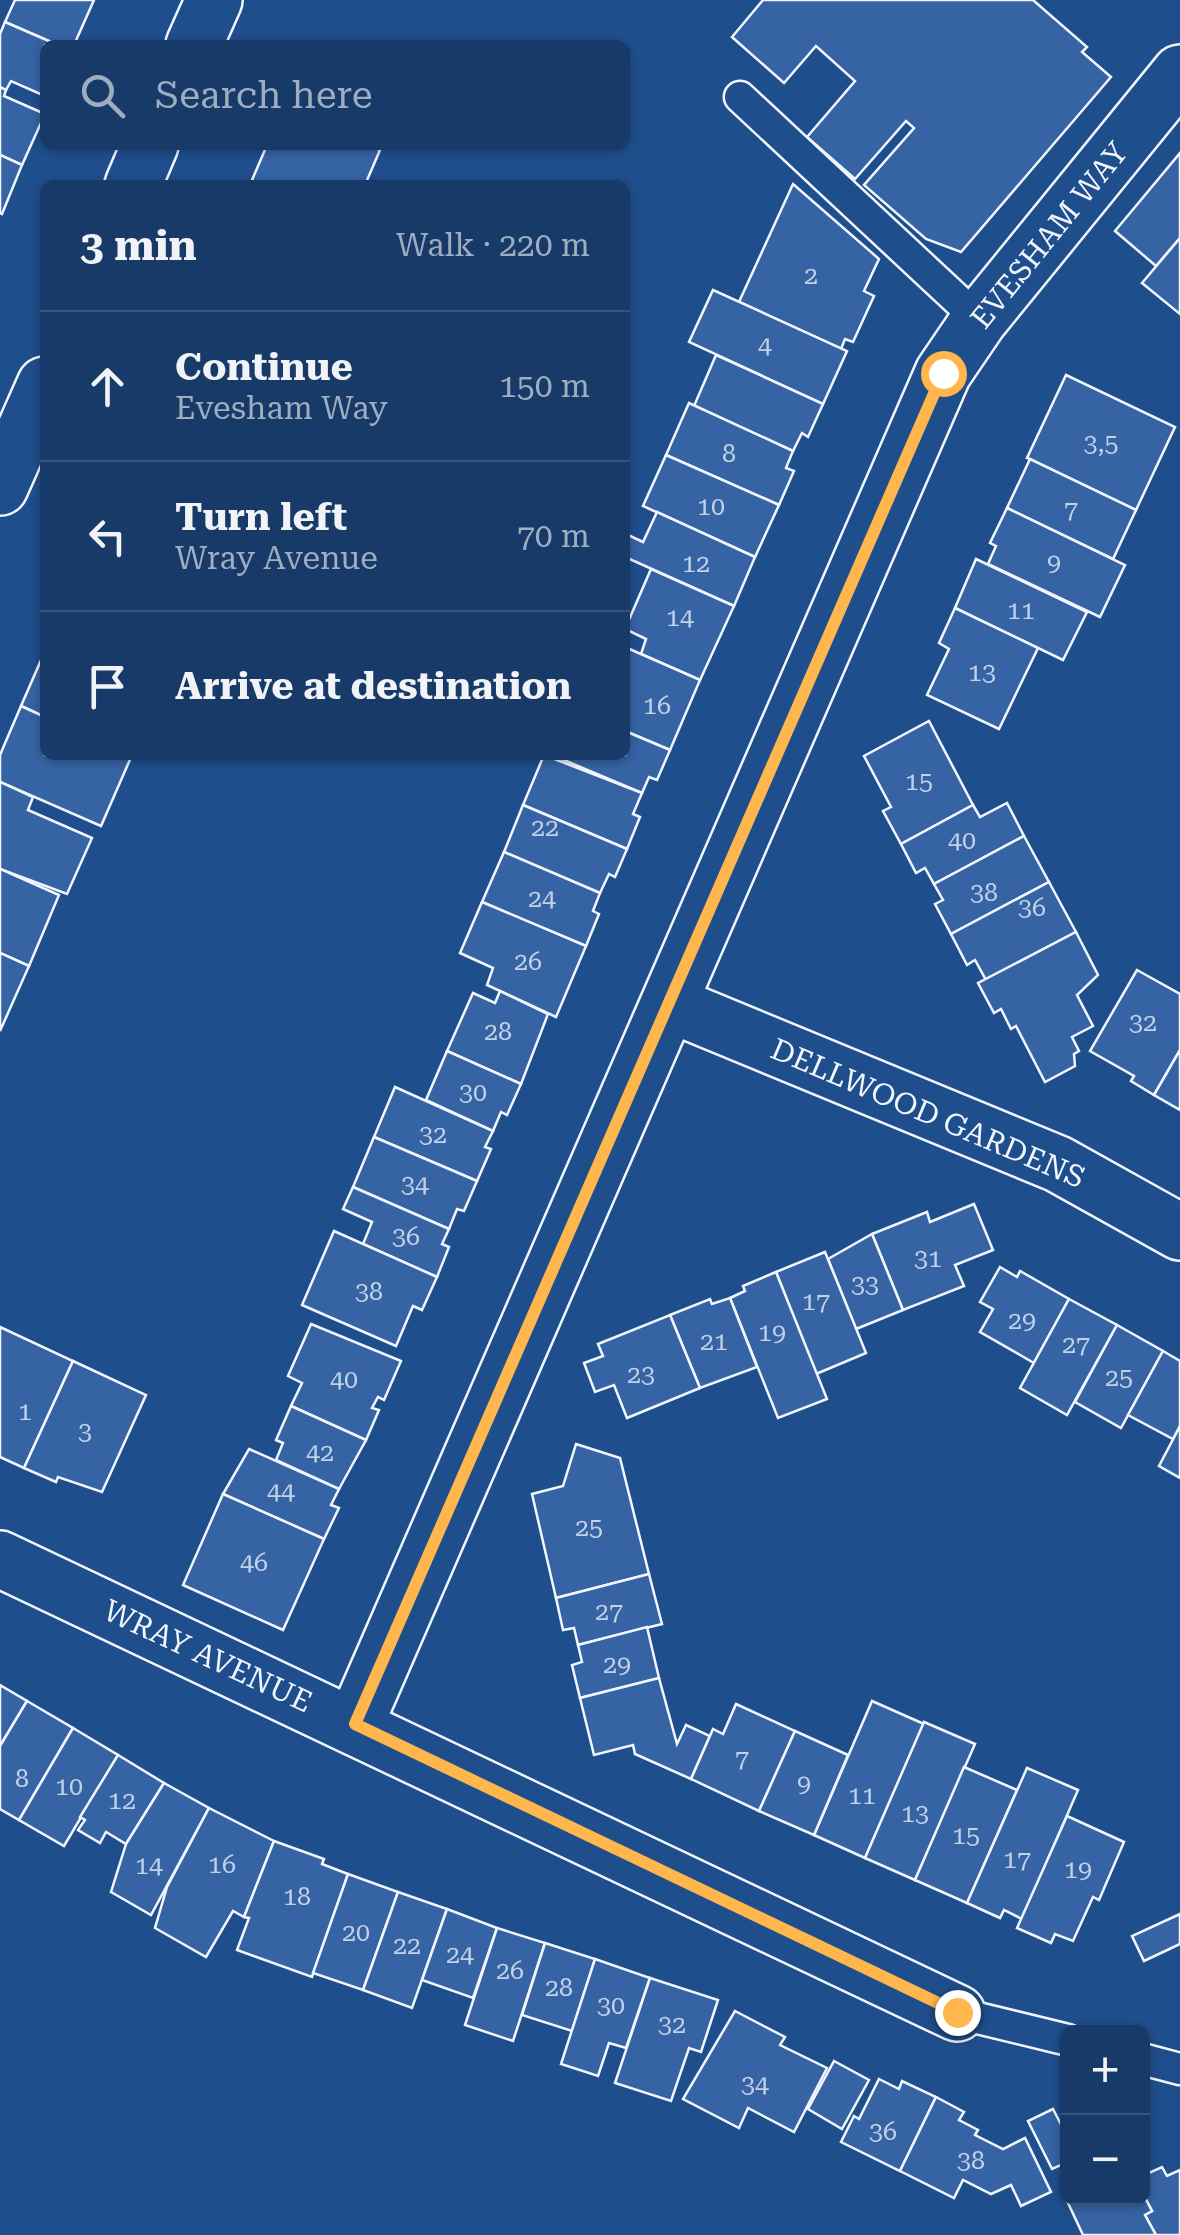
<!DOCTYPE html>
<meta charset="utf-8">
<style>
body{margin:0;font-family:"Roboto Serif",serif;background:#20416f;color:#f1f3f6}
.controls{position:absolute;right:30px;bottom:30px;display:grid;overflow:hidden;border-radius:15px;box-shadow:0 2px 8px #0004}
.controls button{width:90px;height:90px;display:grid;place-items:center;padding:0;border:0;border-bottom:2px solid #36547d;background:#173a69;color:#f1f3f6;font:50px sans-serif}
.stop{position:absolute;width:30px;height:30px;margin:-22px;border:8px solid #ffb74d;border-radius:50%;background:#fff}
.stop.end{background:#ffb74d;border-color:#fff;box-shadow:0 2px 10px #0008}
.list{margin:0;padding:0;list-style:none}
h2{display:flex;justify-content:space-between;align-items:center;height:130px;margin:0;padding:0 40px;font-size:42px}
h2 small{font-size:32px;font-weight:400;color:#9eadc0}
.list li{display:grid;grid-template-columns:65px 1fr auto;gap:30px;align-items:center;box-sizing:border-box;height:150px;padding:0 40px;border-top:2px solid #36547d}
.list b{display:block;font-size:38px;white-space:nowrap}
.list p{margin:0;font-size:32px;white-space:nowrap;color:#9eadc0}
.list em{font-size:32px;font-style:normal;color:#9eadc0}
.icon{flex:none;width:55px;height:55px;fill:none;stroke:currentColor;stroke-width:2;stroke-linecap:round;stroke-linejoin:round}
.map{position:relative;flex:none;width:1180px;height:2235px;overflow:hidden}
.search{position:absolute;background:#173a69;box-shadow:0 2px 8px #0004;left:40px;top:40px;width:590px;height:110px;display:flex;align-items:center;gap:25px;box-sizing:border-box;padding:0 35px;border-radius:15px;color:#9eadc0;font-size:38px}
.panel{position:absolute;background:#173a69;box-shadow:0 2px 8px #0004;left:40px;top:180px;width:590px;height:580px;border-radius:15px}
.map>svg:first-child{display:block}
</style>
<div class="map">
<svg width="1180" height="2235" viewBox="0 0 1180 2235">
<rect width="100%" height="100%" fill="#1f4e8c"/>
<!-- building -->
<g fill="#3563a3" stroke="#f2f6ff" stroke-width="2.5">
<path d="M15 0H94L74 45H58L5 22Z"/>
<path d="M763 0H1033L1087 47 1082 52 1111 77 961 252 926 239 864 185 914 128 906 121 855 179 807 137 855 81 816 46 784 83 732 37Z"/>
<path d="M5 22 58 45H45V96L11 81 6 90 0 87V34Z"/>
<path d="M0 87 6 90 4 96 45 114 22 165 0 155Z"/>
<path d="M267 145H369L380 150 365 185H262L252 180Z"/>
<path d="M1180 153V238L1156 266 1115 231Z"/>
<path d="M0 155 22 165 2 214 0 213Z"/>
<path d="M793 184 879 259 864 291 874 296 853 342 845 339 841 349 739 302Z"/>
<path d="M1180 238V314L1142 283Z"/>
<path d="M713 290 847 351 823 404 689 342Z"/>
<path d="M716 355 823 404 808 437 802 433 793 451 694 406Z"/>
<path d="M1066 375 1175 427 1136 510 1027 458Z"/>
<path d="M689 403 793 451 786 468 794 471 779 505 666 455Z"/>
<path d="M666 455 779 505 755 557 643 506Z"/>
<path d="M1030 459 1136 510 1113 559 1007 508Z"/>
<path d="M1007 508 1125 565 1100 617 988 564 996 546 990 543Z"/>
<path d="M657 512 755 557 734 606 625 557 626 534 643 542Z"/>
<path d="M976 559 1087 612 1063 660 955 608Z"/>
<path d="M651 569 734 606 700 680 641 654 646 639 625 629Z"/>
<path d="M955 608 1038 648 999 729 927 695 949 649 939 643Z"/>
<path d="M625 647 700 680 670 750 625 731Z"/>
<path d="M45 651V717L21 706Z"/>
<path d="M21 706 45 717V755H132L101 826 0 782V755Z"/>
<path d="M929 721 973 805 901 844 883 811 891 807 864 756Z"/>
<path d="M625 731 670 750 657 780 649 777 642 793 552 755H625Z"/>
<path d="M544 755 642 793 633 814 640 817 627 849 523 805Z"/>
<path d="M0 782 33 797 28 810 92 838 67 894 0 869Z"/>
<path d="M1007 803 1024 836 934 884 925 868 916 873 901 844 973 805 980 817Z"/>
<path d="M523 805 627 849 615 877 609 874 600 893 504 852Z"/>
<path d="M1024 836 1049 882 951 934 935 904 943 900 934 884Z"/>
<path d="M504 852 600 893 593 911 599 914 586 946 482 902Z"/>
<path d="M0 869 59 895 29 966 0 953Z"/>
<path d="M1049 882 1076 932 986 980 975 960 967 965 951 934Z"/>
<path d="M482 902 586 946 556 1017 487 985 493 968 460 953Z"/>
<path d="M1076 932 1098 975 1077 995 1093 1026 1072 1037 1079 1051 1074 1054 1075 1066 1045 1082 1016 1026 1011 1029 1001 1009 994 1013 978 983Z"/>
<path d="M0 953 29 966 0 1031Z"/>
<path d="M1137 970 1180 994V1050L1154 1095 1131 1081 1134 1076 1090 1051Z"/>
<path d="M500 991 548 1014 521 1084 447 1051 473 993 495 1003Z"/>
<path d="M1180 1050V1110L1154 1095Z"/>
<path d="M447 1051 521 1084 507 1115 501 1112 493 1131 426 1100Z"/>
<path d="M395 1087 493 1131 485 1147 491 1149 477 1181 374 1137Z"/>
<path d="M374 1137 477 1181 464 1211 457 1209 449 1229 353 1187Z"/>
<path d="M353 1187 449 1229 442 1244 449 1247 437 1277 363 1244 372 1222 343 1209Z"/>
<path d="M974 1204 993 1250 955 1265 964 1286 903 1310 872 1234 927 1212 930 1222Z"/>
<path d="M334 1231 437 1277 422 1310 413 1306 396 1346 302 1305Z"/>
<path d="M872 1234 903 1310 856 1329 828 1259Z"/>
<path d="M825 1252 866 1353 816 1374 776 1272Z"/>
<path d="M1000 1267 1017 1277 1020 1271 1069 1299 1034 1363 980 1332 993 1309 980 1302Z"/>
<path d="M776 1272 827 1399 778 1418 730 1298 745 1291 743 1286Z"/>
<path d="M730 1298 757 1367 700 1388 670 1315 710 1299 712 1304Z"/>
<path d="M1069 1299 1117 1325 1067 1415 1020 1388Z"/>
<path d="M670 1315 700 1388 627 1418 614 1385 595 1392 584 1363 603 1356 598 1344Z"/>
<path d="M311 1324 401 1361 384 1400 378 1397 372 1408 379 1410 366 1440 291 1406 302 1383 288 1376Z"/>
<path d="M1117 1325 1163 1351 1121 1428 1075 1402Z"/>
<path d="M0 1327 73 1361 24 1468 0 1457Z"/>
<path d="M1163 1351 1180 1361V1426L1173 1439 1128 1415Z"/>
<path d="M73 1361 146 1395 102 1492 58 1477 56 1482 24 1468Z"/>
<path d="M291 1406 366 1440 339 1489 276 1460 283 1443 276 1440Z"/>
<path d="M1180 1426V1478L1159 1466Z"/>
<path d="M576 1444 620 1458 649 1574 556 1598 532 1494 563 1486Z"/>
<path d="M249 1449 339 1489 331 1505 339 1508 324 1539 223 1494Z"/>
<path d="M223 1494 324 1539 283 1630 183 1585Z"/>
<path d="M649 1574 662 1624 578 1645 574 1628 563 1630 556 1598Z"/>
<path d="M647 1627 659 1678 580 1698 572 1665 582 1662 578 1645Z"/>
<path d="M659 1678 677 1744 686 1725 710 1736 691 1779 635 1754 633 1745 594 1755 580 1698Z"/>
<path d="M0 1685 27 1701 0 1746Z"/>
<path d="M27 1701 73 1728 19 1820 0 1809V1746Z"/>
<path d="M872 1701 924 1724 865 1858 814 1835Z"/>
<path d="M736 1704 795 1731 759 1811 691 1779 713 1729 723 1734Z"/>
<path d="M924 1722 975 1744 915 1880 865 1858Z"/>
<path d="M73 1728 118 1755 64 1846 19 1820Z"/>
<path d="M795 1731 848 1755 814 1835 759 1811Z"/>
<path d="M118 1755 164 1783 126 1844 106 1832 100 1843 78 1830 85 1820 80 1817Z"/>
<path d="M964 1767 1017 1790 967 1903 915 1880Z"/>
<path d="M1027 1768 1078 1790 1022 1919 1004 1910 1000 1918 967 1903Z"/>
<path d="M164 1783 209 1808 151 1915 111 1892 126 1844Z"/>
<path d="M209 1808 274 1841 244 1917 233 1911 206 1957 155 1928 167 1887Z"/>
<path d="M1067 1816 1124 1842 1099 1900 1093 1897 1073 1941 1055 1934 1051 1943 1017 1928Z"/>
<path d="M274 1841 324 1859 322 1864 348 1874 312 1977 237 1950 249 1918 244 1917Z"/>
<path d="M348 1874 398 1892 363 1990 313 1973Z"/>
<path d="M398 1892 447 1909 412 2008 363 1990Z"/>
<path d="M447 1909 497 1928 473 1998 422 1980Z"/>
<path d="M1180 1914V1944L1144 1961 1132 1936Z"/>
<path d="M497 1928 545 1943 513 2041 465 2025Z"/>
<path d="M545 1943 595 1959 572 2031 522 2015Z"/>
<path d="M595 1959 650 1978 626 2048 609 2043 598 2076 561 2064Z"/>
<path d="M650 1978 718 2000 701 2052 689 2048 671 2101 615 2083Z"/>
<path d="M735 2011 785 2037 780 2045 827 2068 794 2132 748 2108 739 2128 683 2099Z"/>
<path d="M834 2061 869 2080 842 2129 808 2109Z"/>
<path d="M879 2079 899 2089 902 2081 936 2097 900 2171 841 2142 854 2116 859 2119Z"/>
<path d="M936 2097 964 2112 959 2120 978 2130 975 2135 1003 2149 1025 2138 1051 2192 1021 2206 1011 2185 991 2194 963 2180 954 2198 900 2171Z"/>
<path d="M1053 2109 1068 2138V2162L1052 2169 1028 2121Z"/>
<path d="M1162 2167 1167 2176 1180 2170V2235H1156L1145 2215 1152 2211 1142 2192V2176Z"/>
<path d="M1068 2187V2198H1142V2192L1152 2211 1145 2215 1156 2235H1083L1062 2190Z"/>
</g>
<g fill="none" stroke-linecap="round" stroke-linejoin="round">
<!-- lane casing -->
<g stroke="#f2f6ff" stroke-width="35">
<g id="lane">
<path d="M740 97 979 320"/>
<path d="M957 2013 1068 2040"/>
<path d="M1142 2059 1180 2069"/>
</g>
</g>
<!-- street casing -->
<g stroke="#f2f6ff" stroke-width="60">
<g id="street">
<path d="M194 45 214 0"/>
<path d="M133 185 150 145"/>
<path d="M0 487 45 385"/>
<path d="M670 1004 1058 1164 1180 1232"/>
<path d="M0 1559 957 2013"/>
<path d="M355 1724 943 373 979 320 1180 73"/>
</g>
</g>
<!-- lane -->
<use href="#lane" stroke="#1f4e8c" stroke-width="30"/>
<!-- street -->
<use href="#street" stroke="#1f4e8c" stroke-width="55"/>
</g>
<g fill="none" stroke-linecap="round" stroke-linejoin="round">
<!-- route -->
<path stroke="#ffb74d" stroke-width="12" d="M943 373 355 1724 957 2012"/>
</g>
<g text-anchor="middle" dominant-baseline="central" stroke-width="8" stroke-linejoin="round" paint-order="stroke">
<!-- number labels -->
<g font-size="25" fill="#c3d1e8">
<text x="811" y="275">2</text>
<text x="765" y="345">4</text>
<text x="1101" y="443">3,5</text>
<text x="729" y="453">8</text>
<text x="711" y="506">10</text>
<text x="1071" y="509">7</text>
<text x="1054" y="562">9</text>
<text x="696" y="563">12</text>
<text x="1021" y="610">11</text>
<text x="680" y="617">14</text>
<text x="982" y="672">13</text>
<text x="657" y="705">16</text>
<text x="919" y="781">15</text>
<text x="545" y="827">22</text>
<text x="962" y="840">40</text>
<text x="984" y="892">38</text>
<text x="542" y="898">24</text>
<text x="1032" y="907">36</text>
<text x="528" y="961">26</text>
<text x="1143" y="1022">32</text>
<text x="498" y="1031">28</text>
<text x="473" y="1092">30</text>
<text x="433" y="1134">32</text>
<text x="415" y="1184">34</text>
<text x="406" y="1236">36</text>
<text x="928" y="1258">31</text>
<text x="865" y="1284">33</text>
<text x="369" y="1291">38</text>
<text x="816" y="1301">17</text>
<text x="1022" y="1320">29</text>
<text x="772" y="1332">19</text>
<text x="714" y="1341">21</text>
<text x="1076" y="1344">27</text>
<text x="641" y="1374">23</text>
<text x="1119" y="1377">25</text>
<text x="344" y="1379">40</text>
<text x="25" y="1411">1</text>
<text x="85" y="1431">3</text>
<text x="320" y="1452">42</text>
<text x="281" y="1491">44</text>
<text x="589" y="1527">25</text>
<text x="254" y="1562">46</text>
<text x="609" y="1611">27</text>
<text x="617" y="1664">29</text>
<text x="742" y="1758">7</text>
<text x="22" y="1778">8</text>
<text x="804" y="1783">9</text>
<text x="69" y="1786">10</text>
<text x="862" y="1795">11</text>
<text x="122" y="1800">12</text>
<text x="915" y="1813">13</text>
<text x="966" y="1835">15</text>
<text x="1017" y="1859">17</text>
<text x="222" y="1864">16</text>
<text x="149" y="1865">14</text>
<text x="1078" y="1869">19</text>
<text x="297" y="1896">18</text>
<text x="356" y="1932">20</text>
<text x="407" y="1945">22</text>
<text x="460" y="1954">24</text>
<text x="510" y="1970">26</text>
<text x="559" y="1987">28</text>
<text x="611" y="2005">30</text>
<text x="672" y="2024">32</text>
<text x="755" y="2084">34</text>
<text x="883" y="2131">36</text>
<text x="971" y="2160">38</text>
</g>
<!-- street labels -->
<g font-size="30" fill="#f2f6ff" stroke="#1f4e8c">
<text transform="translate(1049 235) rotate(-51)">EVESHAM WAY</text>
<text transform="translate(928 1113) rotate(23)">DELLWOOD GARDENS</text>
<text transform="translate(208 1656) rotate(25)">WRAY AVENUE</text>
</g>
</g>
</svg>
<div class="controls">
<button>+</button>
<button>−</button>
</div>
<div class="stop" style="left:943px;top:373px"></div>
<div class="stop end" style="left:957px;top:2012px"></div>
<div class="search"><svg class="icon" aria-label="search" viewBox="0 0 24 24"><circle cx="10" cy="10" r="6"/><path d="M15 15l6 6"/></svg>Search here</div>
<section class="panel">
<h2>3 min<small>Walk · 220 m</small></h2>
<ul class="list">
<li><svg class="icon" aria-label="ahead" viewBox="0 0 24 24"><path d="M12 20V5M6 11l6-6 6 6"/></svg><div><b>Continue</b><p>Evesham Way</p></div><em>150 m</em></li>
<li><svg class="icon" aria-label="left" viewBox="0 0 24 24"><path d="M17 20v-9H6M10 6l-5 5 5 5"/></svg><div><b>Turn left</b><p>Wray Avenue</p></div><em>70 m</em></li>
<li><svg class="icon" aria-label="arrive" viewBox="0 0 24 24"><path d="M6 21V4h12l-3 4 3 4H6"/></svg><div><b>Arrive at destination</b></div></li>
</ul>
</section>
</div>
